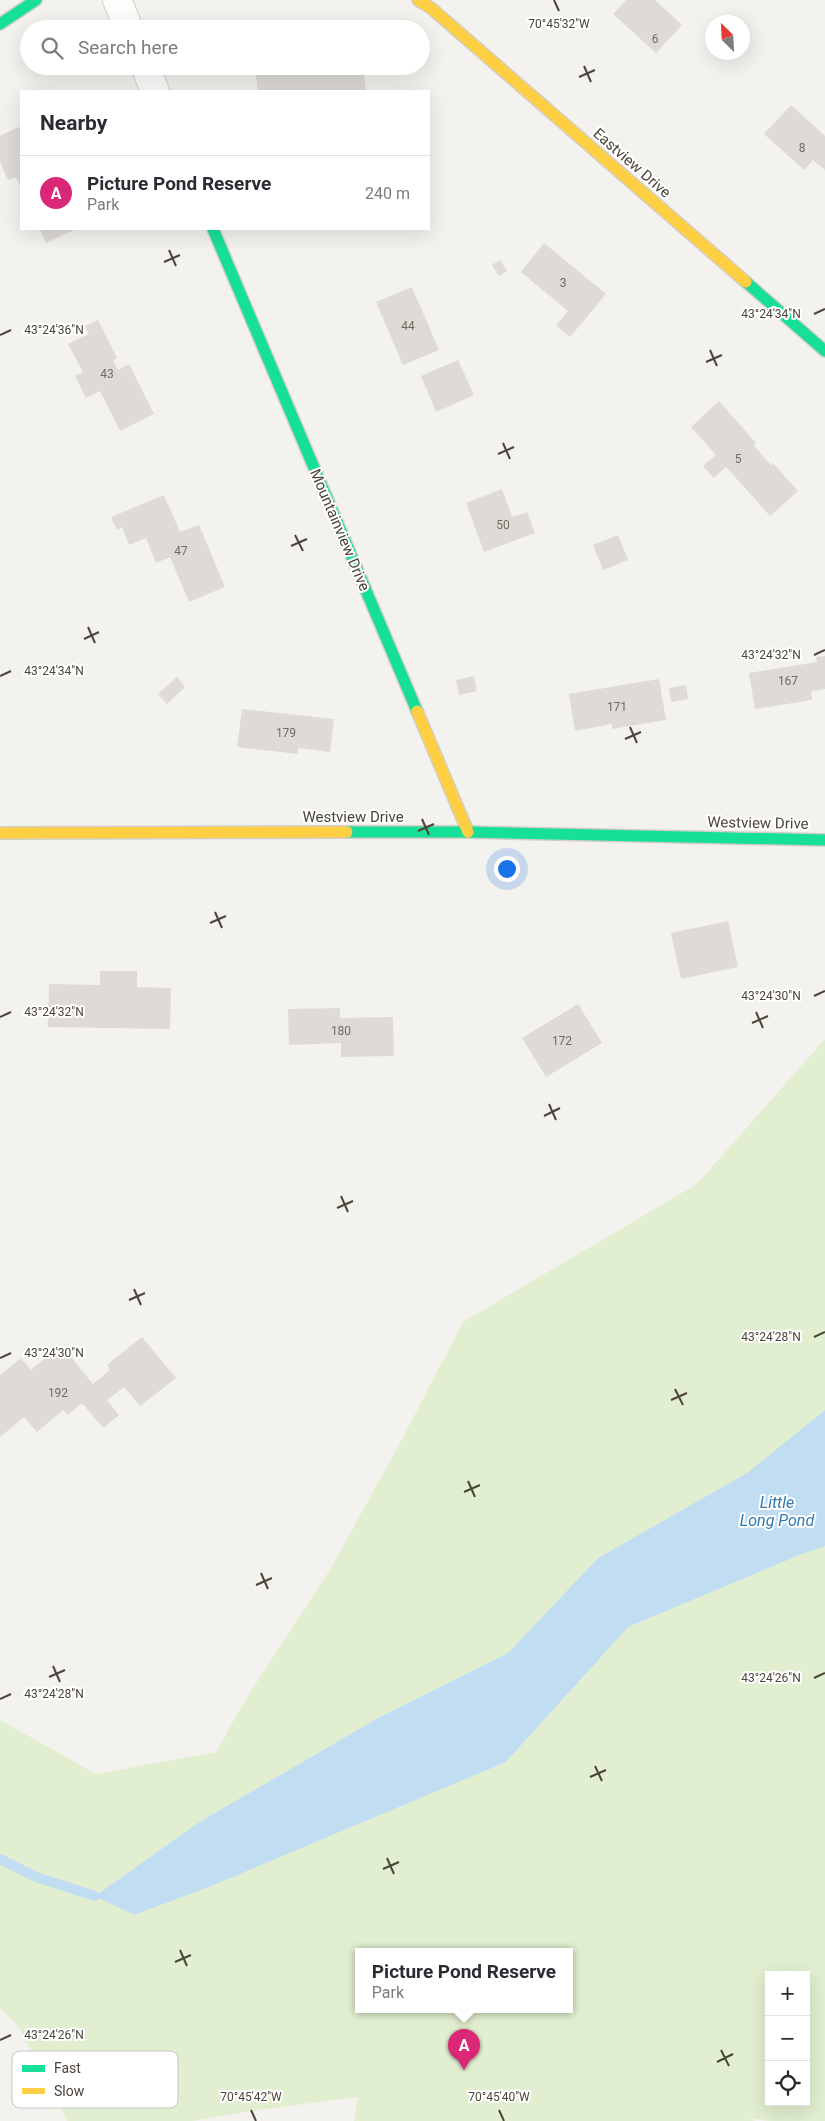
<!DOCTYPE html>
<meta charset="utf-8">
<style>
body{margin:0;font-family:Roboto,sans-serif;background:#f7f7f7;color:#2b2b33}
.controls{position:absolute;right:15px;bottom:15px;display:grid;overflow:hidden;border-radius:0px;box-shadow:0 5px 20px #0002}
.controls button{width:45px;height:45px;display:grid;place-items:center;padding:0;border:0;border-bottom:1px solid #e1e1e2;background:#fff;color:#2b2b33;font:25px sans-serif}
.compass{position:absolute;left:705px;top:15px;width:45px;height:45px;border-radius:50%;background:#fff;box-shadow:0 5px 20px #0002;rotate:336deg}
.you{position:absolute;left:506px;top:868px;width:18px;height:18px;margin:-12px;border:4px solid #fff;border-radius:50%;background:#1a73e8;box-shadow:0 0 0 8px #1a73e833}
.badge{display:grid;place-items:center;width:32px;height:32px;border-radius:50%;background:#db2777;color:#fff;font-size:16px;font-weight:700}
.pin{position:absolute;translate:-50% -41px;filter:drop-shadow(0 1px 2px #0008)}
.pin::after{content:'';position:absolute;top:26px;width:18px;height:15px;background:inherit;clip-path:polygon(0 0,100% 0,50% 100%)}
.popup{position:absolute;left:355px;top:1948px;width:218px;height:65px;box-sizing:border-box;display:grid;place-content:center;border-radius:0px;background:#fff;filter:drop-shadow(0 1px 4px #0005);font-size:16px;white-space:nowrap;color:#7c7c81}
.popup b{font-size:19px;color:#2b2b33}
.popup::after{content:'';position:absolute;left:50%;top:100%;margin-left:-10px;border:10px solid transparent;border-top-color:#fff}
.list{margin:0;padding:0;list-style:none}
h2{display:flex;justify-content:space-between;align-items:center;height:65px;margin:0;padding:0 20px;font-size:21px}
h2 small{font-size:16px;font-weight:400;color:#7c7c81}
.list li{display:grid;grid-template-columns:32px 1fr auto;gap:15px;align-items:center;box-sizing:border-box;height:75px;padding:0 20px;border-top:1px solid #e1e1e2}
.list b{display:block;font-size:19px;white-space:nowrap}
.list p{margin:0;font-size:16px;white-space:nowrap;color:#7c7c81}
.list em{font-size:16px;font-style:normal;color:#7c7c81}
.icon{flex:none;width:28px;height:28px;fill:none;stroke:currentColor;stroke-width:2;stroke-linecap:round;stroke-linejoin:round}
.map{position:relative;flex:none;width:825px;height:2121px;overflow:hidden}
.search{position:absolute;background:#fff;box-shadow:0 5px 20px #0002;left:20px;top:20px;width:410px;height:55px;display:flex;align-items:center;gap:12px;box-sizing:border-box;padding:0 18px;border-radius:28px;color:#7c7c81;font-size:19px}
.panel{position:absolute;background:#fff;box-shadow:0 5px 20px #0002;left:20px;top:90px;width:410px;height:140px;border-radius:0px}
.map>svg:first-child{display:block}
</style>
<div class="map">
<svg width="825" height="2121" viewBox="0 0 825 2121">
<rect width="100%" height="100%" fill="#f4f2ee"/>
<!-- green -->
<path fill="#e1eecf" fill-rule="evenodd" d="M825 1039V1410L747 1473 598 1558 508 1653 380 1717 201 1821 95 1896 134 1915 209 1887 506 1762 628 1627 802 1554 825 1546V2121H770L747 2118 755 2121H354L358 2097 257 2110 192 2121H67L19 2027 0 2008V1720L96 1774 216 1752 244 1702 331 1568 400 1443 463 1322 697 1184ZM359 1951H569V2009H359ZM769 1975H806V2102H769Z"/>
<!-- water -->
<path fill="#c0ddf1" d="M825 1410V1546L802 1554 628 1627 506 1762 209 1887 134 1915 95 1896 201 1821 380 1717 508 1653 598 1558 747 1473Z"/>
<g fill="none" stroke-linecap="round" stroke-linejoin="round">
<!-- stream -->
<path stroke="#c0ddf1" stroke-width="10" d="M0 1859 36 1877 95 1896"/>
</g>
<!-- building -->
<g fill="#dedbd6">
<path d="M626 0H655L682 25 656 53 613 14Z"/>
<path d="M332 66H363L366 91H258L256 75 323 70V67Z"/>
<path d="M791 105 825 136V170L813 160 804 170 764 134Z"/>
<path d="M21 126V187L16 177 8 180 0 162V136Z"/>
<path d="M40 229H76L46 243Z"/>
<path d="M544 243 606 294 570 337 556 325 568 311 521 272Z"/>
<path d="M500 260 507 271 499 276 492 265Z"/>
<path d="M412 287 439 350 403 365 376 302Z"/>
<path d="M98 320 117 358 113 360 118 370 129 364 154 414 120 431 100 391 86 398 75 376 83 372 68 344 89 334 85 326Z"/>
<path d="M458 360 474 395 436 412 421 376Z"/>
<path d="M719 401 756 443 754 446 771 465 773 463 798 491 770 516 726 467 714 478 703 466 716 455 691 427Z"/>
<path d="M502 489 512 517 527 512 535 533 484 552 466 503Z"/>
<path d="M164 495 180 532 199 525 225 587 189 602 170 557 156 563 146 538 129 545 122 527 117 530 111 517Z"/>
<path d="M618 535 628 560 603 570 593 545Z"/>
<path d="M825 656V689L811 691 812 700 755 709 749 673 817 662 816 657Z"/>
<path d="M474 676 477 691 459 695 456 680Z"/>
<path d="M177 677 185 687 167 704 158 694Z"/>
<path d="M659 679 666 720 612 729V724L575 731 569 694Z"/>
<path d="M686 685 688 699 671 702 669 688Z"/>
<path d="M242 709 334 719 330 752 298 748V754L237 747Z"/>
<path d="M728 921 738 967 681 979 671 933Z"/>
<path d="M100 971H137V987L171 988 170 1029 48 1027 49 984 100 985Z"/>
<path d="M578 1004 602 1043 546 1077 522 1038Z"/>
<path d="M340 1008V1018L393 1017 394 1056 341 1057V1043L289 1045 288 1009Z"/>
<path d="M142 1337 176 1378 140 1406 124 1387 107 1400 119 1415 103 1428 82 1403 68 1415 63 1410 37 1432 24 1417 0 1437V1375L21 1358 31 1370 61 1345 93 1384 110 1370 107 1365Z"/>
</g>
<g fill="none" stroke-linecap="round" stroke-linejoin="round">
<!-- street casing -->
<g stroke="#d2d0cb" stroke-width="30">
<g id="street">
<path d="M117 0 129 29"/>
<path d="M145 66 155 91"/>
</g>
</g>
<!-- fast casing -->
<g stroke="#d3cfc5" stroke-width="14">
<g id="fast">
<path d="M0 24 36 0"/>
<path d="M213 229 417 711"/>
<path d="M746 282 825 351"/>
<path d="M347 832H468L825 840"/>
</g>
</g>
<!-- slow casing -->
<g stroke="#d3cfc5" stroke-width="14">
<g id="slow">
<path d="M418 0 431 8 746 282"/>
<path d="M417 711 468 832"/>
<path d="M0 833 347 832"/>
</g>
</g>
<!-- street -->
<use href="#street" stroke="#fdfdfc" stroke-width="28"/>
<!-- fast -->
<use href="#fast" stroke="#16e098" stroke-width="11"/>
<!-- slow -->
<use href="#slow" stroke="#ffcf43" stroke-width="11"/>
</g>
<!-- ticks -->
<path fill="none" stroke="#4b4439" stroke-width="2" d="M554 0 559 11M584 66 591 82M579 77 595 70M169 250 176 266M164 262 180 255M814 314 825 309M0 335 11 330M710 350 717 366M706 362 722 355M503 443 510 459M498 454 514 447M295 535 303 551M291 546 307 539M88 627 95 643M84 639 99 632M814 655 825 650M0 676 11 671M630 727 637 743M625 739 641 732M422 819 429 835M418 831 434 824M215 912 222 928M210 923 226 916M814 996 825 991M756 1012 763 1028M0 1017 11 1012M752 1023 768 1016M549 1104 556 1120M544 1116 560 1108M341 1196 348 1212M337 1208 353 1201M134 1289 141 1305M129 1300 145 1293M814 1337 825 1332M0 1358 11 1353M675 1389 683 1405M671 1400 687 1393M468 1481 475 1497M464 1492 480 1485M261 1573 268 1589M256 1585 272 1578M53 1666 60 1682M49 1677 65 1670M814 1678 825 1673M0 1699 11 1694M595 1766 602 1781M590 1777 606 1770M387 1858 394 1874M383 1869 399 1862M180 1950 187 1966M175 1962 191 1955M0 2040 11 2035M721 2050 729 2066M717 2062 733 2054M251 2110 256 2121M499 2110 504 2121"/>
<g text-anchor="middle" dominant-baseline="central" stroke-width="4" stroke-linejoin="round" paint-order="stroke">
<!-- number labels -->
<g font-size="12" fill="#706a61">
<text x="655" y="39">6</text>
<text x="802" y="148">8</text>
<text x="563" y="283">3</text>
<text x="408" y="326">44</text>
<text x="107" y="374">43</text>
<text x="738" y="459">5</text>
<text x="503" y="525">50</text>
<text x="181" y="551">47</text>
<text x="788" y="681">167</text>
<text x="617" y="707">171</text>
<text x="286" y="733">179</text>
<text x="341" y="1031">180</text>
<text x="562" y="1041">172</text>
<text x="58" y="1393">192</text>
</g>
<!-- street labels -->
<g font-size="15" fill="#4b4439" stroke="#fff">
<text transform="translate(632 163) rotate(41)">Eastview Drive</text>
<text transform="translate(340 530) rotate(67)">Mountainview Drive</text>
<text x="353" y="817">Westview Drive</text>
<text transform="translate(758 823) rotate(1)">Westview Drive</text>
</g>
<!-- water labels -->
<g font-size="16" font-style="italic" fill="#2e7ab2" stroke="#fff">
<text x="777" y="1502">Little<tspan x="777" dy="18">Long Pond</tspan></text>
</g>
</g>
<!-- legend -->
<rect x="12" y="2051" width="166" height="57" rx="8" fill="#fff" stroke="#c9c7c4" stroke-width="1"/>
<rect x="22" y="2065" width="23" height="7" fill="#16e098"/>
<rect x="22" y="2088" width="23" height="6" fill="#ffcf43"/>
<g font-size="14" fill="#4b4439">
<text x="54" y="2073">Fast</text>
<text x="54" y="2096">Slow</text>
</g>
<g font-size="12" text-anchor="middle" fill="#4b4439" stroke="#fff" stroke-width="4" stroke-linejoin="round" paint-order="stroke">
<text x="559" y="28">70°45'32"W</text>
<text x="771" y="318">43°24'34"N</text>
<text x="54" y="334">43°24'36"N</text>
<text x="771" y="659">43°24'32"N</text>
<text x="54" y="675">43°24'34"N</text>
<text x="771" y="1000">43°24'30"N</text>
<text x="54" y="1016">43°24'32"N</text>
<text x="771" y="1341">43°24'28"N</text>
<text x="54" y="1357">43°24'30"N</text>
<text x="771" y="1682">43°24'26"N</text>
<text x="54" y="1698">43°24'28"N</text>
<text x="54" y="2039">43°24'26"N</text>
<text x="251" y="2101">70°45'42"W</text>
<text x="499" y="2101">70°45'40"W</text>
</g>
</svg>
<div class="controls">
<button>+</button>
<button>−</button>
<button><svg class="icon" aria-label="locate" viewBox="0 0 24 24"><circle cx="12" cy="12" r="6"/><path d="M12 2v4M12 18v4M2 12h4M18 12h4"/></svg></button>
</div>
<svg class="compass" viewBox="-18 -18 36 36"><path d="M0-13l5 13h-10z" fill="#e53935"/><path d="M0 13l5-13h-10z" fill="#7c7c81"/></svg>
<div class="you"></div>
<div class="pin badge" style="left:464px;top:2070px">A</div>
<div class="popup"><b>Picture Pond Reserve</b>Park</div>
<div class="search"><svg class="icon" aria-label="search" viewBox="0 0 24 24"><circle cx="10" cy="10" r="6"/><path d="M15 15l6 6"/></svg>Search here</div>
<section class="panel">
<h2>Nearby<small></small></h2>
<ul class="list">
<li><span class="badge">A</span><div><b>Picture Pond Reserve</b><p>Park</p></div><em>240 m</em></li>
</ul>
</section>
</div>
